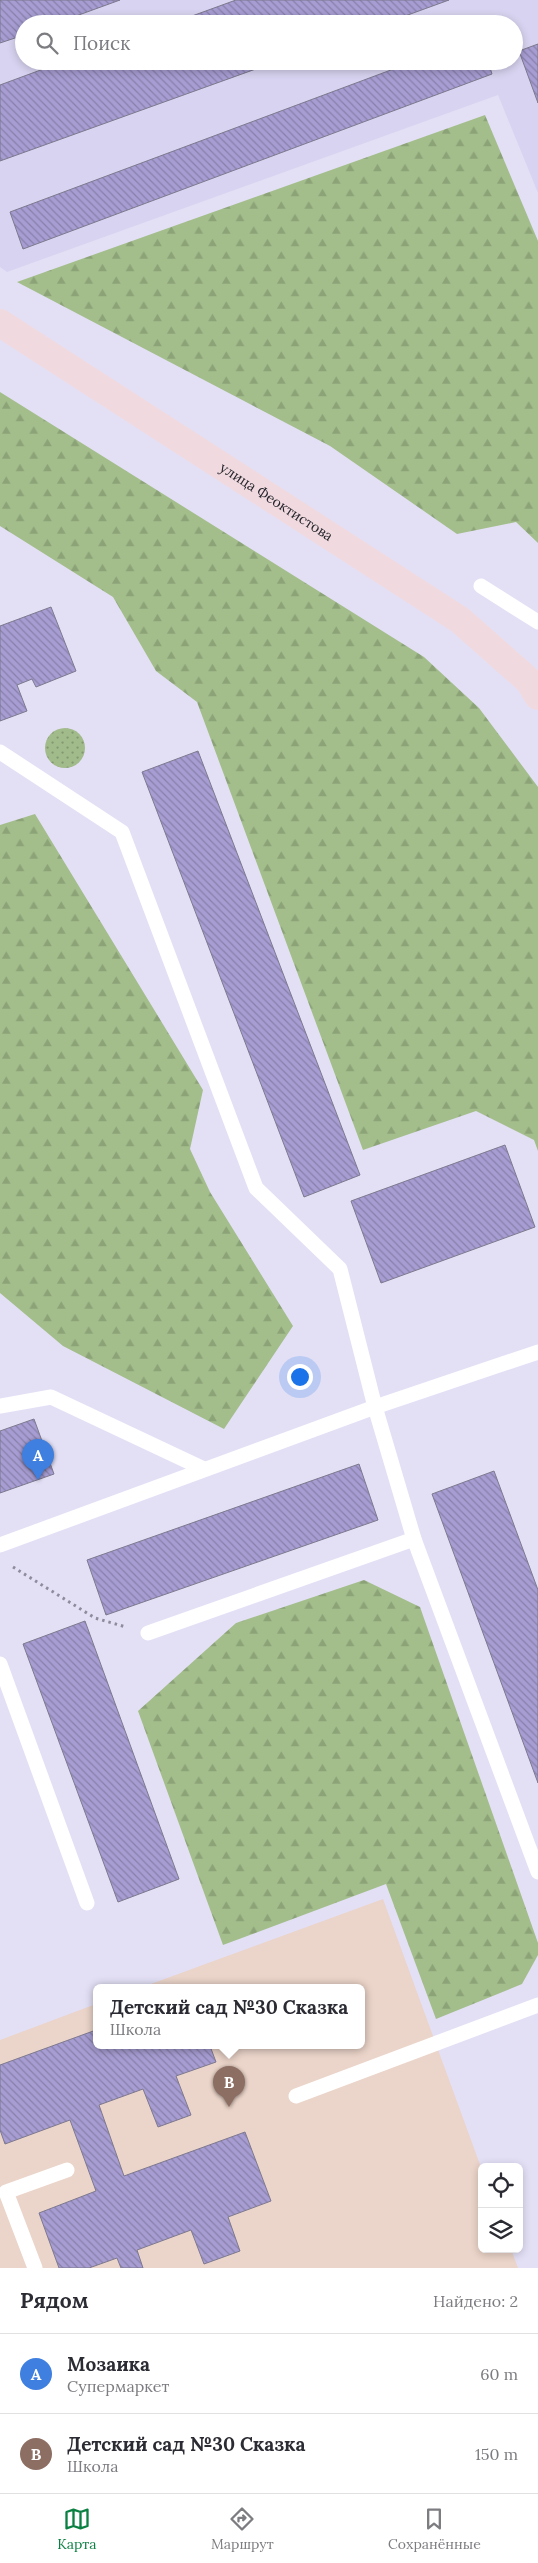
<!DOCTYPE html>
<html lang="ru">
<meta charset="utf-8">
<style>
body{margin:0;font-family:Lora,serif;background:#f7f7f7;color:#2b2b33}
.controls{position:absolute;right:15px;bottom:15px;display:grid;overflow:hidden;border-radius:8px;box-shadow:0 2px 8px #0003}
.controls button{width:45px;height:45px;display:grid;place-items:center;padding:0;border:0;border-bottom:1px solid #e1e1e2;background:#fff;color:#2b2b33;font:25px sans-serif}
.you{position:absolute;left:299px;top:1376px;width:18px;height:18px;margin:-12px;border:4px solid #fff;border-radius:50%;background:#1a73e8;box-shadow:0 0 0 8px #1a73e833}
.badge{display:grid;place-items:center;width:32px;height:32px;border-radius:50%;background:#0b8043;color:#fff;font-size:16px;font-weight:700}
.pin{position:absolute;translate:-50% -41px;filter:drop-shadow(0 1px 2px #0008)}
.pin::after{content:'';position:absolute;top:26px;width:18px;height:15px;background:inherit;clip-path:polygon(0 0,100% 0,50% 100%)}
.popup{position:absolute;left:93px;top:1984px;width:272px;height:65px;box-sizing:border-box;display:grid;place-content:center;border-radius:8px;background:#fff;filter:drop-shadow(0 1px 4px #0005);font-size:16px;white-space:nowrap;color:#7c7c81}
.popup b{font-size:19px;color:#2b2b33}
.popup::after{content:'';position:absolute;left:50%;top:100%;margin-left:-10px;border:10px solid transparent;border-top-color:#fff}
.list{margin:0;padding:0;list-style:none}
h2{display:flex;justify-content:space-between;align-items:center;height:65px;margin:0;padding:0 20px;font-size:21px}
h2 small{font-size:16px;font-weight:400;color:#7c7c81}
.list li{display:grid;grid-template-columns:32px 1fr auto;gap:15px;align-items:center;box-sizing:border-box;height:80px;padding:0 20px;border-top:1px solid #e1e1e2}
.list b{display:block;font-size:19px;white-space:nowrap}
.list p{margin:0;font-size:16px;white-space:nowrap;color:#7c7c81}
.list em{font-size:16px;font-style:normal;color:#7c7c81}
.icon{flex:none;width:28px;height:28px;fill:none;stroke:currentColor;stroke-width:2;stroke-linecap:round;stroke-linejoin:round}
.map{position:relative;flex:none;width:538px;height:2268px;overflow:hidden}
.search{position:absolute;background:#fff;box-shadow:0 2px 8px #0003;left:15px;right:15px;top:15px;height:55px;display:flex;align-items:center;gap:12px;box-sizing:border-box;padding:0 18px;border-radius:28px;color:#7c7c81;font-size:19px}
.sheet{height:225px;background:#fff}
nav{display:flex;justify-content:space-around;align-items:center;box-sizing:border-box;height:70px;border-top:1px solid #e1e1e2;background:#fff;font-size:14px;color:#7c7c81}
nav a{display:grid;justify-items:center;gap:2px}
nav .on{color:#0b8043}
.map>svg:first-child{display:block}
</style>
<div class="map">
<svg width="538" height="2268" viewBox="0 0 538 2268">
<defs>
<pattern id="grass-dots" width="8" height="8" patternUnits="userSpaceOnUse" patternTransform="scale(1.25)"><rect width="8" height="8" fill="#a1bb8a"/><path d="M2 2h.1M6 6h.1" fill="none" stroke="#839871" stroke-width="1.8" stroke-linecap="round"/></pattern>
<pattern id="forest-firs" width="22" height="20" patternUnits="userSpaceOnUse" patternTransform="scale(1.25)"><rect width="22" height="20" fill="#a3be8b"/><path d="M5 1l3.5 6h-7zM16 11l3.5 6h-7z" fill="#8ca378"/></pattern>
<pattern id="building-back-hatch" width="6" height="6" patternUnits="userSpaceOnUse" patternTransform="scale(1.25)"><rect width="6" height="6" fill="#a79dd2"/><path d="M-1 5l2 2M0 0l6 6M5-1l2 2" fill="none" stroke="#8880ab"/></pattern>
</defs>
<rect width="100%" height="100%" fill="#e3e0f6"/>
<!-- built -->
<path fill="#d8d3f0" fill-rule="evenodd" d="M0 0H538V193L498 95 7 272 0 267ZM24 24H514V61H24Z"/>
<!-- education -->
<path fill="#ebd4c9" d="M383 1899 482 2170V2249H511L518 2268H0V2040L96 2004V2046H362V1988H140Z"/>
<!-- grass -->
<circle fill="url(#grass-dots)" cx="65" cy="748" r="20"/>
<!-- forest -->
<g fill="url(#forest-firs)">
<path d="M485 115 538 241V543L516 522 457 534 330 446 17 282Z"/>
<path d="M0 392 424 657 479 708 538 787V1151L534 1140 476 1111 363 1150 197 702 156 671 113 597 0 526Z"/>
<path d="M35 814 203 1090 190 1149 210 1192 293 1326 224 1429 63 1346 0 1293V825Z"/>
<path d="M364 1580 420 1607 538 1943V1955L522 1984 436 2019 386 1884 223 1945 138 1711 236 1623Z"/>
</g>
<!-- building -->
<g fill="url(#building-back-hatch)" stroke="#7d798e">
<path d="M0 0H120L54 24H24V35L0 43Z"/>
<path d="M236 0H449L383 24H170Z"/>
<path d="M538 44V103L519 51Z"/>
<path d="M65 61H278L0 161V85Z"/>
<path d="M415 61H488L492 74 23 249 10 212Z"/>
<path d="M51 607 76 671 36 687 32 679 17 685 27 711 0 721V626Z"/>
<path d="M198 751 360 1175 304 1197 142 772Z"/>
<path d="M505 1145 535 1227 381 1283 351 1201Z"/>
<path d="M34 1419 54 1474 0 1493V1431Z"/>
<path d="M359 1464 378 1520 106 1615 87 1560Z"/>
<path d="M494 1471 538 1590V1783L432 1494Z"/>
<path d="M85 1621 179 1879 118 1902 23 1644Z"/>
<path d="M96 2030V2046H210L216 2062 176 2076 191 2115 158 2127 143 2089 99 2105 124 2176 245 2132 271 2201 228 2217 240 2251 204 2264 191 2230 137 2250 143 2268H121L117 2258 89 2268H59L39 2213 96 2191 70 2120 5 2144 0 2130V2065Z"/>
</g>
<g fill="none" stroke-linecap="round" stroke-linejoin="round">
<!-- path -->
<path stroke="#8e8c9c" stroke-width="3" stroke-dasharray="2.5 4" stroke-linecap="butt" d="M13 1567 95 1618 126 1627"/>
<!-- lane -->
<g stroke="#fff" stroke-width="15">
<path d="M481 586 538 622"/>
<path d="M0 752 122 832 256 1188 340 1269 375 1407 414 1539 538 1872"/>
<path d="M0 1406 51 1397 204 1469"/>
<path d="M0 1545 375 1407 538 1352"/>
<path d="M148 1633 414 1539"/>
<path d="M0 1664 87 1903"/>
<path d="M296 2096 538 2005"/>
<path d="M35 2268 6 2192 67 2170"/>
</g>
<!-- secondary -->
<path stroke="#f0dadf" stroke-width="28" id="s1" d="M0 323 460 620 529 681 538 696"/>
</g>
<g text-anchor="middle" dominant-baseline="central" stroke-width="4" stroke-linejoin="round" paint-order="stroke">
<!-- street labels -->
<g font-size="14" fill="#26252d" stroke="#f0eefc">
<text stroke="none"><textPath href="#s1" startOffset="329">улица Феоктистова</textPath></text>
</g>
</g>
</svg>
<div class="controls">
<button><svg class="icon" aria-label="locate" viewBox="0 0 24 24"><circle cx="12" cy="12" r="6"/><path d="M12 2v4M12 18v4M2 12h4M18 12h4"/></svg></button>
<button><svg class="icon" aria-label="layers" viewBox="0 0 24 24"><path d="M12 4l9 5-9 5-9-5zM3 14l9 5 9-5"/></svg></button>
</div>
<div class="you"></div>
<div class="pin badge" style="left:38px;top:1480px;background:#3f7fe0">A</div>
<div class="pin badge" style="left:229px;top:2107px;background:#8d6e63">B</div>
<div class="popup"><b>Детский сад №30 Сказка</b>Школа</div>
<div class="search"><svg class="icon" aria-label="search" viewBox="0 0 24 24"><circle cx="10" cy="10" r="6"/><path d="M15 15l6 6"/></svg>Поиск</div>
</div>
<section class="sheet">
<h2>Рядом<small>Найдено: 2</small></h2>
<ul class="list">
<li><span class="badge" style="background:#3f7fe0">A</span><div><b>Мозаика</b><p>Супермаркет</p></div><em>60 m</em></li>
<li><span class="badge" style="background:#8d6e63">B</span><div><b>Детский сад №30 Сказка</b><p>Школа</p></div><em>150 m</em></li>
</ul>
</section>
<nav>
<a class="on"><svg class="icon" aria-label="map" viewBox="0 0 24 24"><path d="M3 6l6-2 6 2 6-2v14l-6 2-6-2-6 2zM9 4v14M15 6v14"/></svg>Карта</a>
<a><svg class="icon" aria-label="directions" viewBox="0 0 24 24"><path d="M12 3l9 9-9 9-9-9zM9 14v-3h6M13 9l2 2-2 2"/></svg>Маршрут</a>
<a><svg class="icon" aria-label="saved" viewBox="0 0 24 24"><path d="M7 4h10v16l-5-4-5 4z"/></svg>Сохранённые</a>
</nav>
